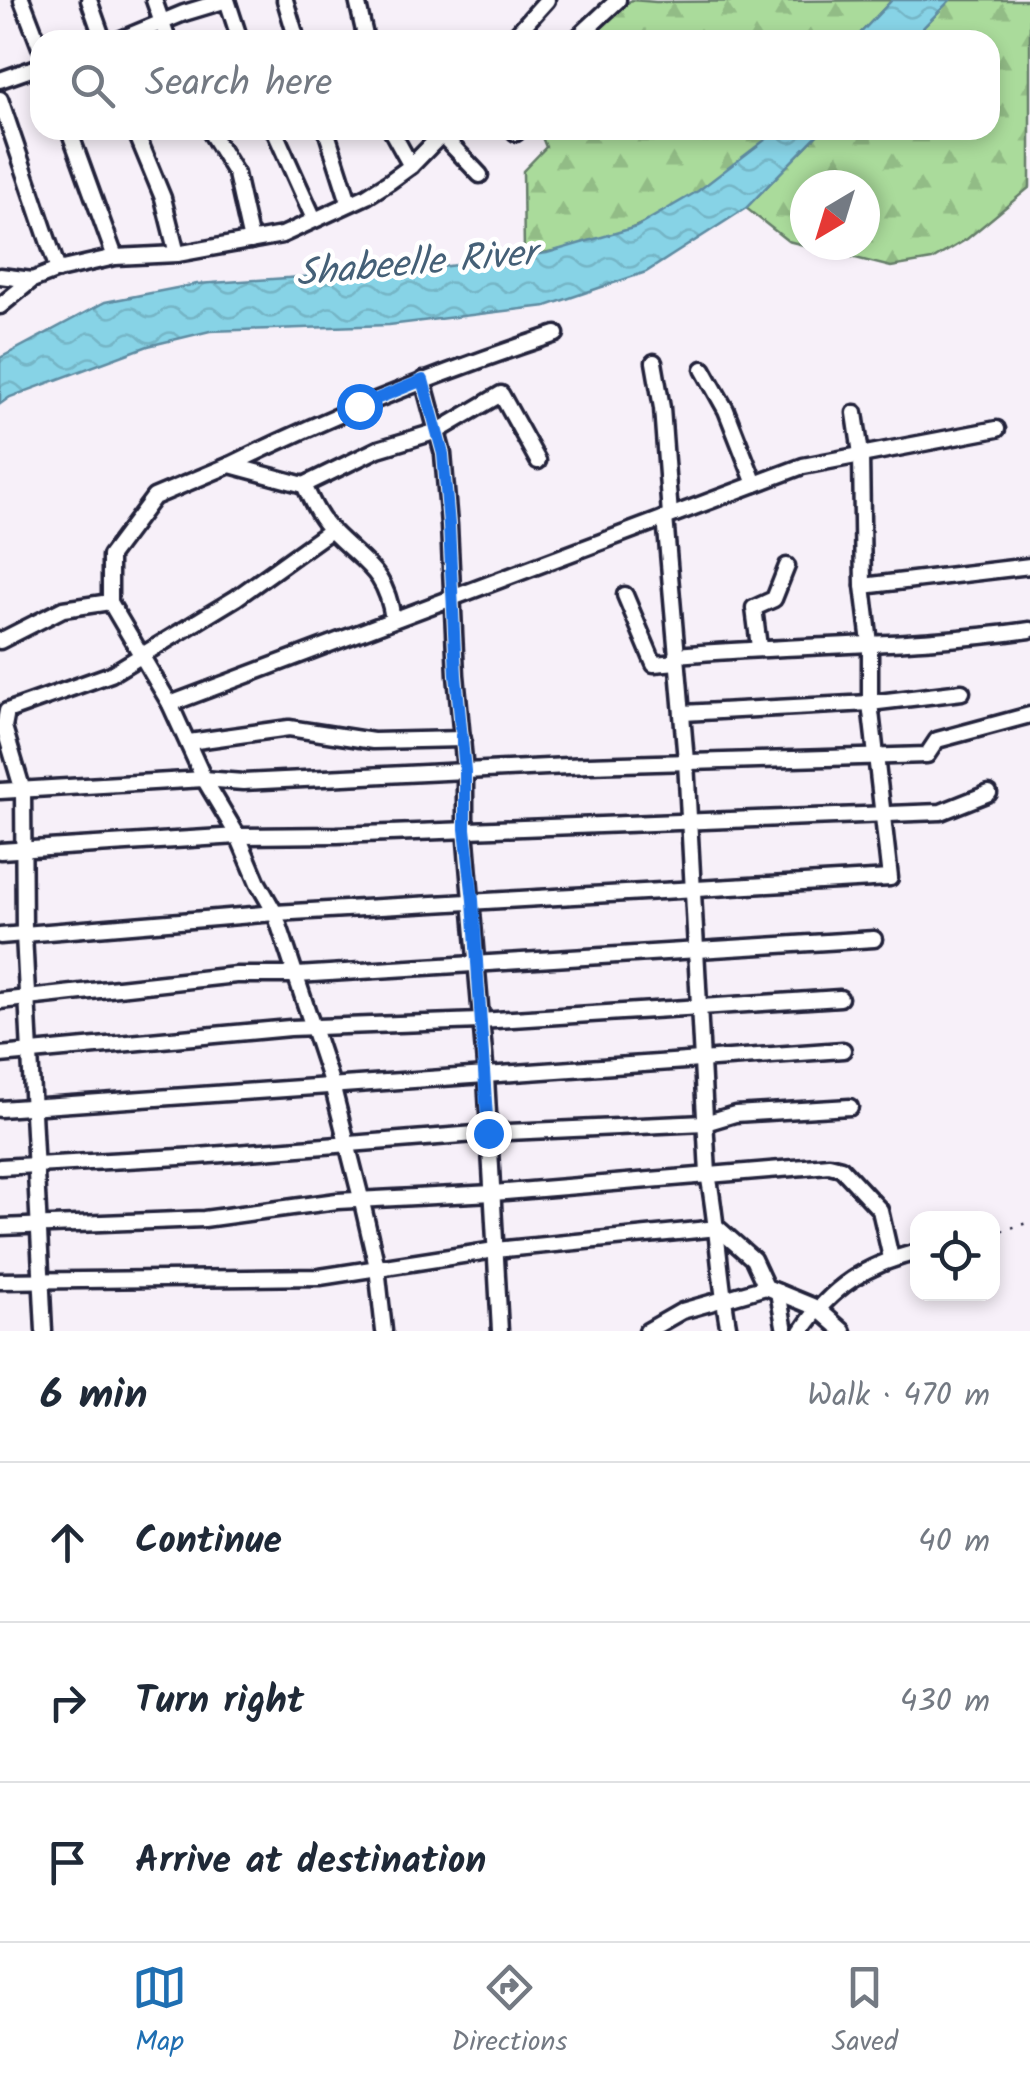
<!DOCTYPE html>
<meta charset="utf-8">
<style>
body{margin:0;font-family:Kalam,sans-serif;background:#f6f6f7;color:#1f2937}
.controls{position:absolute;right:30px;bottom:30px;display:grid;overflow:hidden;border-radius:20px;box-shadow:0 5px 15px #0003}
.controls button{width:90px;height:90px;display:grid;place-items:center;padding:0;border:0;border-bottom:2px solid #e0e1e3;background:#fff;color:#1f2937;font:50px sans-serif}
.compass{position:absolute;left:790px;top:170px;width:90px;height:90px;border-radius:50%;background:#fff;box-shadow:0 5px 15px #0003;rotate:218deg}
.stop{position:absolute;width:30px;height:30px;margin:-22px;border:8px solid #1a73e8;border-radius:50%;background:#fff}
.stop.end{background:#1a73e8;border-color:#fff;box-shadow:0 2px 10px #0008}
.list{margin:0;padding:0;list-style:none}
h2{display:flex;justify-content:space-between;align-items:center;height:130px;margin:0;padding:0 40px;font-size:42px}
h2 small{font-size:32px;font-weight:400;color:#747a83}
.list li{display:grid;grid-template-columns:65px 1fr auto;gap:30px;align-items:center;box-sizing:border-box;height:160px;padding:0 40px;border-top:2px solid #e0e1e3}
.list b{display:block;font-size:38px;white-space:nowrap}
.list em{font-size:32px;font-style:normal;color:#747a83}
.icon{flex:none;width:55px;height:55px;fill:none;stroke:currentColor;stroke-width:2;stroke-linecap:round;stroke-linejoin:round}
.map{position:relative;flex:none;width:1030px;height:1331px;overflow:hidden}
.search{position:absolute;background:#fff;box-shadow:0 5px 15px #0003;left:30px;right:30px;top:30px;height:110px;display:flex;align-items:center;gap:25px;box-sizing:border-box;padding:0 35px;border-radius:30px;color:#747a83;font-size:38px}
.sheet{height:610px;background:#fff}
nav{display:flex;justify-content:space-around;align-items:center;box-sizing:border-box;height:140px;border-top:2px solid #e0e1e3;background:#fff;font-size:28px;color:#747a83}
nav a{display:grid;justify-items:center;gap:5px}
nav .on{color:#1f6fb2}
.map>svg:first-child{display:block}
</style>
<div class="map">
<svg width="1030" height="1331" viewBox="0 0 1030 1331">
<defs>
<pattern id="forest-firs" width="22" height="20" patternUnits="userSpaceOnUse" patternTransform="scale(2.5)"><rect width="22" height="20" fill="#aadb9b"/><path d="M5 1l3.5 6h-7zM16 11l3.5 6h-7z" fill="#92bc86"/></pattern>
<pattern id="water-waves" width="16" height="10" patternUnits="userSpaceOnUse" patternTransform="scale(2.5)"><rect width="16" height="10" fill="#87d3e6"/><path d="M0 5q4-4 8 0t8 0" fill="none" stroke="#74b5c6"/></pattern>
</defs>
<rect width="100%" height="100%" fill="#f7f0f9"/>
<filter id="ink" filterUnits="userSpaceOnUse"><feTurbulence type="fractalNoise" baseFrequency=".01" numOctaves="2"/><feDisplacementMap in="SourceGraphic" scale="20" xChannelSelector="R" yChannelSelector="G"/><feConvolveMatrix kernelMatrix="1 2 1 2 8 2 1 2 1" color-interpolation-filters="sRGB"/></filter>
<g filter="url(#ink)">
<!-- forest -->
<g fill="url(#forest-firs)" stroke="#667e6b" stroke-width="2.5" fill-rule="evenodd">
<path d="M632 0 656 2 892 0 854 40H584L605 18Z"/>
<path d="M950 0H1030V187L967 239 932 260 891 267 788 241 746 208 822 130H990V40H911ZM805 185H865V245H805Z"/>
<path d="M539 130H778C738 166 686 204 637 226 604 241 560 251 524 256L523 171 546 147Z"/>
</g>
<!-- water -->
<g fill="url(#water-waves)" stroke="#5f8ca2" stroke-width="2.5">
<path d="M892 0H950L911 40H854Z"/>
<path d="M778 130H822L746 208 646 272 546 306 389 325 210 331 148 346 10 397 0 404V358L105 302 197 284 433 268 547 253 636 227 698 191Z"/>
</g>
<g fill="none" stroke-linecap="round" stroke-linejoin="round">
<!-- minor casing -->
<g stroke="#22223b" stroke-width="21">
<g id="minor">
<path d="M22 0 40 47"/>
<path d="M89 0 103 40"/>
<path d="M154 0 168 40"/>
<path d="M227 0 240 40"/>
<path d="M285 0 297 40"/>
<path d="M357 0 366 40"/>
<path d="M119 40 184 13 227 0"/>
<path d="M511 40 547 0"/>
<path d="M575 40 618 0"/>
<path d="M0 80 40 66"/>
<path d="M0 99 58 270"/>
<path d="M69 130 115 257"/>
<path d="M135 130 163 198 177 254"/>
<path d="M209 130 236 174 251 241"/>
<path d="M274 130 314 219"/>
<path d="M326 130 349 202"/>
<path d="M391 130 411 166"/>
<path d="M513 130 516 133 517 130"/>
<path d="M442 135 480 175"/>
<path d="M0 276 32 280"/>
<path d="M0 306 32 280 58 270 115 257 177 254 282 235 367 196 389 182 411 166 446 130"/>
<path d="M654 362 662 408 670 515"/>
<path d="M703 369 726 410 755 484"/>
<path d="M423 380 443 454 449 525 456 675 465 771V829L486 1077 500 1331"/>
<path d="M230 465C335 413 444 371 556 334"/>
<path d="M304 485C312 502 319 518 332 531 364 564 386 570 393 619"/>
<path d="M665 517 686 761 708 1174C718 1226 719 1279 729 1331"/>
<path d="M863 586 1030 566"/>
<path d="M625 595 654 664 677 662"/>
<path d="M0 641 63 609 110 602"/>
<path d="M759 647 754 608 774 599 787 566"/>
<path d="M676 655C794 644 913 647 1030 630"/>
<path d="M170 704 803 466 997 429"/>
<path d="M683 713 870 703 962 692"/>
<path d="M189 742 289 728 373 741 463 739"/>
<path d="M0 791 204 779 243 782 588 765 927 755 937 740 1030 715"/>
<path d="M0 851 238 836 337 835 941 812 989 793"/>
<path d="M0 936 275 913 890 878 870 703V643L863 586 861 454 855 413"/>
<path d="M0 1001 236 975H297L874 939"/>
<path d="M0 1055 290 1028 480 1021 840 998"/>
<path d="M0 1109 843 1050"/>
<path d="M0 1167 198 1156 488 1133 705 1123 735 1114 850 1107"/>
<path d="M0 1227 204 1219 337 1201 493 1193 829 1165 841 1168 880 1210 891 1258"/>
<path d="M0 1281 320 1277 495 1250 718 1228 753 1259 766 1287 817 1308 843 1331"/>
<path d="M778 1292 785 1331"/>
<path d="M44 1331 24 934 23 791 4 727 7 711 111 674 236 598 331 530"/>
<path d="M384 1331 377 1267 362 1202 333 1088 275 913 258 883 238 836 204 779 170 704 110 602V556L154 497 230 465 304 485 378 449 438 431 501 394 538 461"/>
<path d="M647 1331 682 1311 766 1287"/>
<path d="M802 1331C831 1287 867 1264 918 1252"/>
</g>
</g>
<!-- path -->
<path stroke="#22223b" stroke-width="2.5" stroke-dasharray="2.5 8" stroke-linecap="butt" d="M992 1234 1030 1222"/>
<!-- minor -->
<use href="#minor" stroke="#fff" stroke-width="14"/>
</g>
</g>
<g fill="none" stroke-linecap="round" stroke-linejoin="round" filter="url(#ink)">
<!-- route -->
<path stroke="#1a73e8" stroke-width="12" d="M359 406 423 380 443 454 449 525 456 675 465 771V829L473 900 488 1133"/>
</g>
<g text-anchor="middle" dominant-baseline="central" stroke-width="9" stroke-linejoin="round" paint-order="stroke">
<!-- water labels -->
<g font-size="38" font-style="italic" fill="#456077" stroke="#fff">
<text transform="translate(416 265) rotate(-5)">Shabeelle River</text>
</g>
</g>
</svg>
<div class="controls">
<button><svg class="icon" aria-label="locate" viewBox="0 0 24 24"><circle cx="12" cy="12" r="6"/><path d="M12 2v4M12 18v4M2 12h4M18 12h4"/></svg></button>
</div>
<svg class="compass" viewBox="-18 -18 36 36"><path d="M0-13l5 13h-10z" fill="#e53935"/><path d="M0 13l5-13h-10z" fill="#747a83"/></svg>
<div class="stop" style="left:359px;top:406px"></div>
<div class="stop end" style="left:488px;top:1133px"></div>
<div class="search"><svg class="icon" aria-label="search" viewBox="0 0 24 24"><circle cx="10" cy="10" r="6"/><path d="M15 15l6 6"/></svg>Search here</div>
</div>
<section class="sheet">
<h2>6 min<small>Walk · 470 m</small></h2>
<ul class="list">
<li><svg class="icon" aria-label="ahead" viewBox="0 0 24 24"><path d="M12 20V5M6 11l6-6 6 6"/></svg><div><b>Continue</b></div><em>40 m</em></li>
<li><svg class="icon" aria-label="right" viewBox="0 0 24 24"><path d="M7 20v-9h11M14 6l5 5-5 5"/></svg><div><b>Turn right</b></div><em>430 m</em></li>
<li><svg class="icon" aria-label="arrive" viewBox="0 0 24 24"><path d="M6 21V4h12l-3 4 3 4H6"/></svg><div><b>Arrive at destination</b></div></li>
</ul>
</section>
<nav>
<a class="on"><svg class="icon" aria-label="map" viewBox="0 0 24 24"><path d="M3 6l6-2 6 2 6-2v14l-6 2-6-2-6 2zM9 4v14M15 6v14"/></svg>Map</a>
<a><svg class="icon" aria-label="directions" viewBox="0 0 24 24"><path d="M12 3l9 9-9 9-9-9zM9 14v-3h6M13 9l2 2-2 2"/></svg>Directions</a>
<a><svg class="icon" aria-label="saved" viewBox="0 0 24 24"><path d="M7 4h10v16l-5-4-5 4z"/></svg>Saved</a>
</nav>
